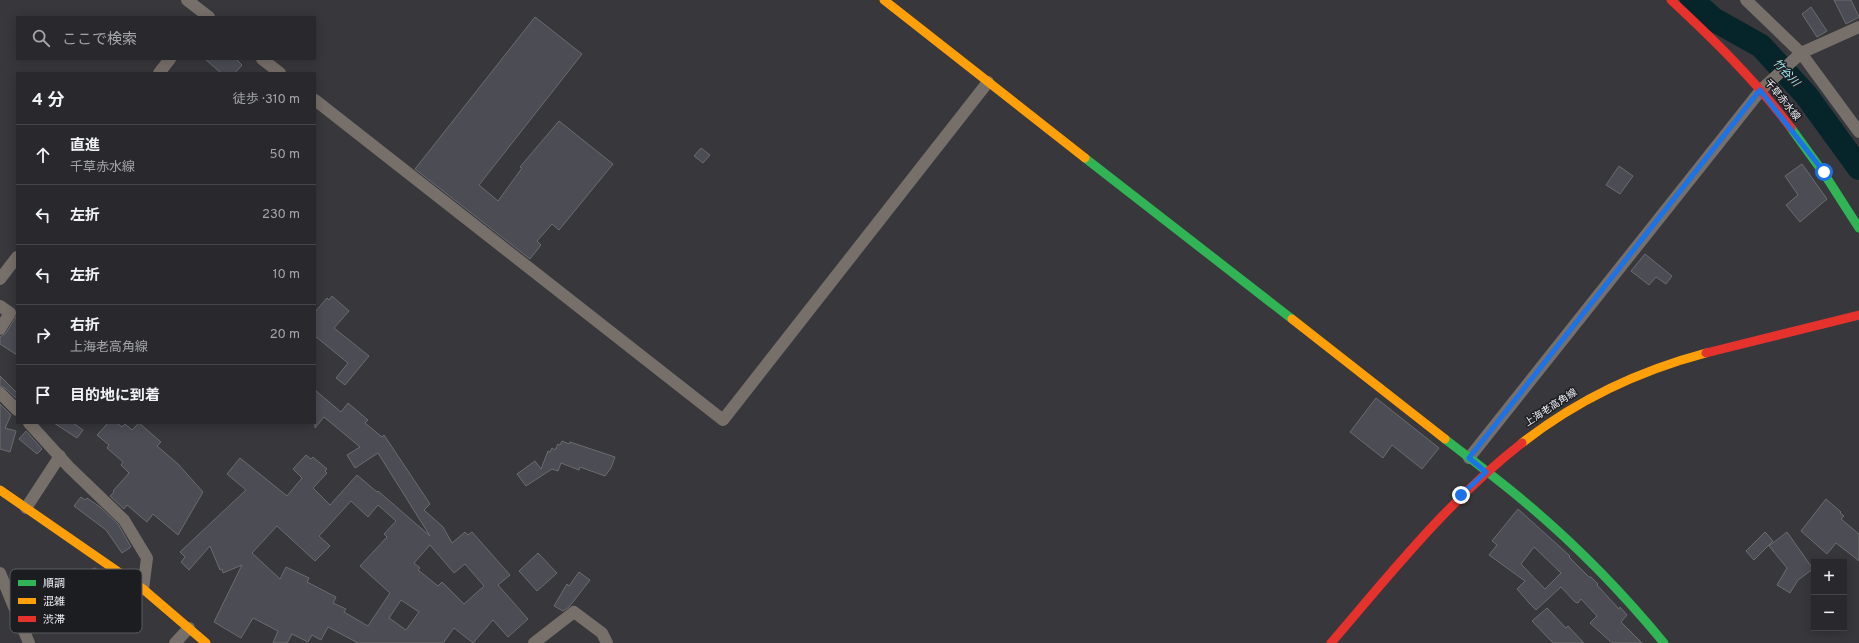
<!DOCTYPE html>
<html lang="ja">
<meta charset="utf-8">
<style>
body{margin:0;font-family:Overpass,"Noto Sans JP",sans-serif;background:#353539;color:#f1f3f6}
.controls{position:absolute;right:12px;bottom:12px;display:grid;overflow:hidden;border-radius:0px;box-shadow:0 2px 10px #0003}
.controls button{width:36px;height:36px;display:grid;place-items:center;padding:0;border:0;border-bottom:1px solid #454549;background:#29292d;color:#f1f3f6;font:20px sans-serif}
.stop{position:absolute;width:12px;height:12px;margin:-9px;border:3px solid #1a73e8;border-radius:50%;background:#fff}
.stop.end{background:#1a73e8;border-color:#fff;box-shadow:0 1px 4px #0008}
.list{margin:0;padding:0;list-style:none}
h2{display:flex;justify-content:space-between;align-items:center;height:52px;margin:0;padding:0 16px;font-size:17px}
h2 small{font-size:13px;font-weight:400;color:#a5a6aa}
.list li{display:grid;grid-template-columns:26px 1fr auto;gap:12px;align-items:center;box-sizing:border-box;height:60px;padding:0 16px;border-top:1px solid #454549}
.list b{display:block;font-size:15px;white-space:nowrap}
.list p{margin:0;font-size:13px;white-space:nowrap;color:#a5a6aa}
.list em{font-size:13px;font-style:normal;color:#a5a6aa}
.icon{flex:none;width:22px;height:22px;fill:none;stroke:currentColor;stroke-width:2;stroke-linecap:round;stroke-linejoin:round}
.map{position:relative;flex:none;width:1859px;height:643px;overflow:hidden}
.search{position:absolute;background:#29292d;box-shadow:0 2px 10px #0003;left:16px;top:16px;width:300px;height:44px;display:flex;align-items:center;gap:10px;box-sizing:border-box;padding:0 14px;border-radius:0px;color:#a5a6aa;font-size:15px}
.panel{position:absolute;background:#29292d;box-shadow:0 2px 10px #0003;left:16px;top:72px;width:300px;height:352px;border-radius:0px}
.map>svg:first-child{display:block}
</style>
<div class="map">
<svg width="1859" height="643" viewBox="0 0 1859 643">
<rect width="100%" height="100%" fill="#37373c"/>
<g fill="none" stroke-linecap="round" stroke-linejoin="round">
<!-- river -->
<path stroke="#06252a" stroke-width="24" d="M1692 0 1713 19 1761 46 1806 95 1859 168"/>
</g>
<!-- building -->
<g fill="#4b4c54" stroke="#6b6c70" fill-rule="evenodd">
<path d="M1834 0H1851L1859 17 1846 24Z"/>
<path d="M1811 7 1827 31 1817 37 1802 14Z"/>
<path d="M535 17 582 54 479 185 498 201 522 168 520 167 559 121 613 164 559 230 552 224 537 241 541 245 530 259 415 169Z"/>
<path d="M205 59H236L242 65 235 73H221Z"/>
<path d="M701 148 710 155 703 163 694 156Z"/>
<path d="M1802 164 1827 199 1800 222 1786 205 1798 195 1785 176Z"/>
<path d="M1619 166 1633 176 1620 194 1606 185Z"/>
<path d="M1645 254 1672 276 1666 284 1656 277 1649 285 1631 271Z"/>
<path d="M332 296 349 311 334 328 369 356 345 385 336 378 348 363 315 336V312L327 298 329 300Z"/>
<path d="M17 315V355L0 344V337L6 333Z"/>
<path d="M0 376 17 393 16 398 5 388 0 386Z"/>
<path d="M315 390 341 412 348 403 368 420 365 423 382 437 384 435 430 504 424 510 443 527 452 543 465 532 468 535 472 532 510 575 498 585 528 619 508 637 493 620 473 643 454 628 443 643H358L328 627 321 640 312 635 308 642 292 634 287 643H273L278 631 253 618 241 638 214 622 242 565 223 573 222 569 220 570 210 546 189 570 181 562 185 557 180 552 246 490 227 474 240 458 287 496 302 478 293 469 306 455 311 459 313 457 327 469 325 471 327 473 313 488 330 505 357 475 377 492 378 491 430 536 378 453 355 468 347 455 360 447 324 417 315 428ZM351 501 368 517 378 505 396 521 384 534 387 537 360 566 390 593 368 626 344 612 346 609 333 603 336 597 307 582 309 578 286 567 280 579 252 553 277 526 315 561 330 546 319 536ZM430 545 454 573 465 564 484 586 464 604 442 582 438 586 418 570 420 568 414 563ZM401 600 419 612 406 630 389 618Z"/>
<path d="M1376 398 1439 448 1422 469 1392 445 1383 458 1350 432Z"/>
<path d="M0 404 11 415 5 428 16 431 10 452 0 449Z"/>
<path d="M54 423H73L83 430 77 438Z"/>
<path d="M108 423H117L122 427 125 424 132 430 139 423 161 442 157 446 178 464 203 492 178 535 153 514 147 522 127 505 124 509 110 496 114 492 113 491 129 473 121 465 123 462 107 448 109 445 97 435Z"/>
<path d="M26 431 42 449 37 454 19 439Z"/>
<path d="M562 441 569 444 570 442 615 457 611 468 605 476 580 467 579 470 561 463 558 471 552 469 526 486 517 474 535 461 541 469 548 451 550 452 552 448 555 450 558 444 560 445Z"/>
<path d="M81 497 85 500 87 498 100 507 118 524 131 547 122 553 106 530 74 506Z"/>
<path d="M1826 499 1841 512 1840 513 1844 516 1841 519 1859 534V561L1836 543 1827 554 1801 531Z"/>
<path d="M1518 509 1570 556 1569 557 1589 577H1591L1598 584 1597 585 1619 609 1620 607 1627 615 1621 622 1642 643H1612L1590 623 1597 616 1581 599 1578 603 1575 602 1561 587 1536 610 1530 604 1517 589 1525 581 1489 555 1497 545 1492 541ZM1534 547 1561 573 1545 589 1521 564Z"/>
<path d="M1765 532 1773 541 1754 560 1746 551Z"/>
<path d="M1787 532 1813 569 1798 580 1790 593 1777 585 1787 568 1769 546Z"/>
<path d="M538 553 557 573 537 591 519 571Z"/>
<path d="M95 568 100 571 103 579 88 584 90 590 80 594 82 598 71 602 70 598 58 602 51 584Z"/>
<path d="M579 572 590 580 569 607 563 611 554 606 567 584 569 586Z"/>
<path d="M1547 608 1566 628 1568 626 1584 643H1553L1532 621Z"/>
</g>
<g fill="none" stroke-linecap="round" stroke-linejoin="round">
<!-- street -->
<g stroke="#776f69" stroke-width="12">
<path d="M187 0 209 17"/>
<path d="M1746 0 1801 53 1859 132"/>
<path d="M262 59 280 73"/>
<path d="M159 73 170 59"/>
<path d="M315 100 723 420 988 82"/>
<path d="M0 279 17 257"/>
<path d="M0 306 10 313 0 329"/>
<path d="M0 393 17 410"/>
<path d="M29 423 69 467 124 520 147 558 143 589"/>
<path d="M1469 458 1761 90 1801 53 1859 27"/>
<path d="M26 508 60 456"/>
<path d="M0 573 29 643"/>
<path d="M175 643 189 628"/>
<path d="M534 643 574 612 602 633 607 643"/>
</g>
<!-- fast -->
<g stroke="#30b455" stroke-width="9">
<path d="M1791 128 1825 175 1859 228"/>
<path d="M1085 158 1292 319"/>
<path d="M1445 439C1472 460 1500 481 1526 503 1576 545 1622 592 1664 643"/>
</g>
<!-- slow -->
<g stroke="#ff9f0a" stroke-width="9">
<path d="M884 0 1085 158"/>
<path d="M1292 319 1445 439"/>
<path d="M1522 443C1577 400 1638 371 1706 353"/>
<path d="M0 490 143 589 206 643"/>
</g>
<!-- jam -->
<g stroke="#e5322d" stroke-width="9">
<path d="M1671 0C1714 40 1756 81 1791 128"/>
<path d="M1706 353 1859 315"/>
<path d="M1331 643C1391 573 1449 500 1522 443"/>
</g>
</g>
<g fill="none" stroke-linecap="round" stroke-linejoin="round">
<!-- route -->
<path stroke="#1a73e8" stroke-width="5" d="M1461 495 1486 472 1469 458 1760 90 1824 172"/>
</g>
<g text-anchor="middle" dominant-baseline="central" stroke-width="3" stroke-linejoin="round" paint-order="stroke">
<!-- street labels -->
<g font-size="10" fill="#eeeff6" stroke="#1c1d21">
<text transform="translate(1782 100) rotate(51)">千草赤水線</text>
<text transform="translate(1551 408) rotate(-33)">上海老高角線</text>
</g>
<!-- water labels -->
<g font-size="11" font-style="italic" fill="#9eedf9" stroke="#1c1d21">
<text transform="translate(1786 73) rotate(47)">竹谷川</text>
</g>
</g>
<!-- legend -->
<rect x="10" y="569" width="132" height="64" rx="6" fill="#1c1d21" stroke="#5b5c61" stroke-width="1"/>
<rect x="18" y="580" width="18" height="6" fill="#30b455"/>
<rect x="18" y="598" width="18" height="6" fill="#ff9f0a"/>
<rect x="18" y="616" width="18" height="6" fill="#e5322d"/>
<g font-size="11" fill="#eeeff6">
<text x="43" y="587">順調</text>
<text x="43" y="605">混雑</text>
<text x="43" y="623">渋滞</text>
</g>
</svg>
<div class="controls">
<button>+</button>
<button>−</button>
</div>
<div class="stop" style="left:1824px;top:172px"></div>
<div class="stop end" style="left:1461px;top:495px"></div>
<div class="search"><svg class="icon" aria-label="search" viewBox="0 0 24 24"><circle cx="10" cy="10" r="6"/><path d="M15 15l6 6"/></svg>ここで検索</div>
<section class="panel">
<h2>4 分<small>徒歩 · 310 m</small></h2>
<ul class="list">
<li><svg class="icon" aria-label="ahead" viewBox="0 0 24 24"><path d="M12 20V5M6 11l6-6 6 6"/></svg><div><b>直進</b><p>千草赤水線</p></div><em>50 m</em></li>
<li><svg class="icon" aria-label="left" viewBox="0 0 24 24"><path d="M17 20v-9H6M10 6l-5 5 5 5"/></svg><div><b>左折</b></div><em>230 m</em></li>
<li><svg class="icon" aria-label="left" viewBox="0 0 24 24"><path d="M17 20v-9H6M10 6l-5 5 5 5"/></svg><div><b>左折</b></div><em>10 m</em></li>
<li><svg class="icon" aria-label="right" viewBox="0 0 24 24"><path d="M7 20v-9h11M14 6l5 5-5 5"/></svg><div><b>右折</b><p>上海老高角線</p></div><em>20 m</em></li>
<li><svg class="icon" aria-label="arrive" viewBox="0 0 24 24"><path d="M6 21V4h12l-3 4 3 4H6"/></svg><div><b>目的地に到着</b></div></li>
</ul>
</section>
</div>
